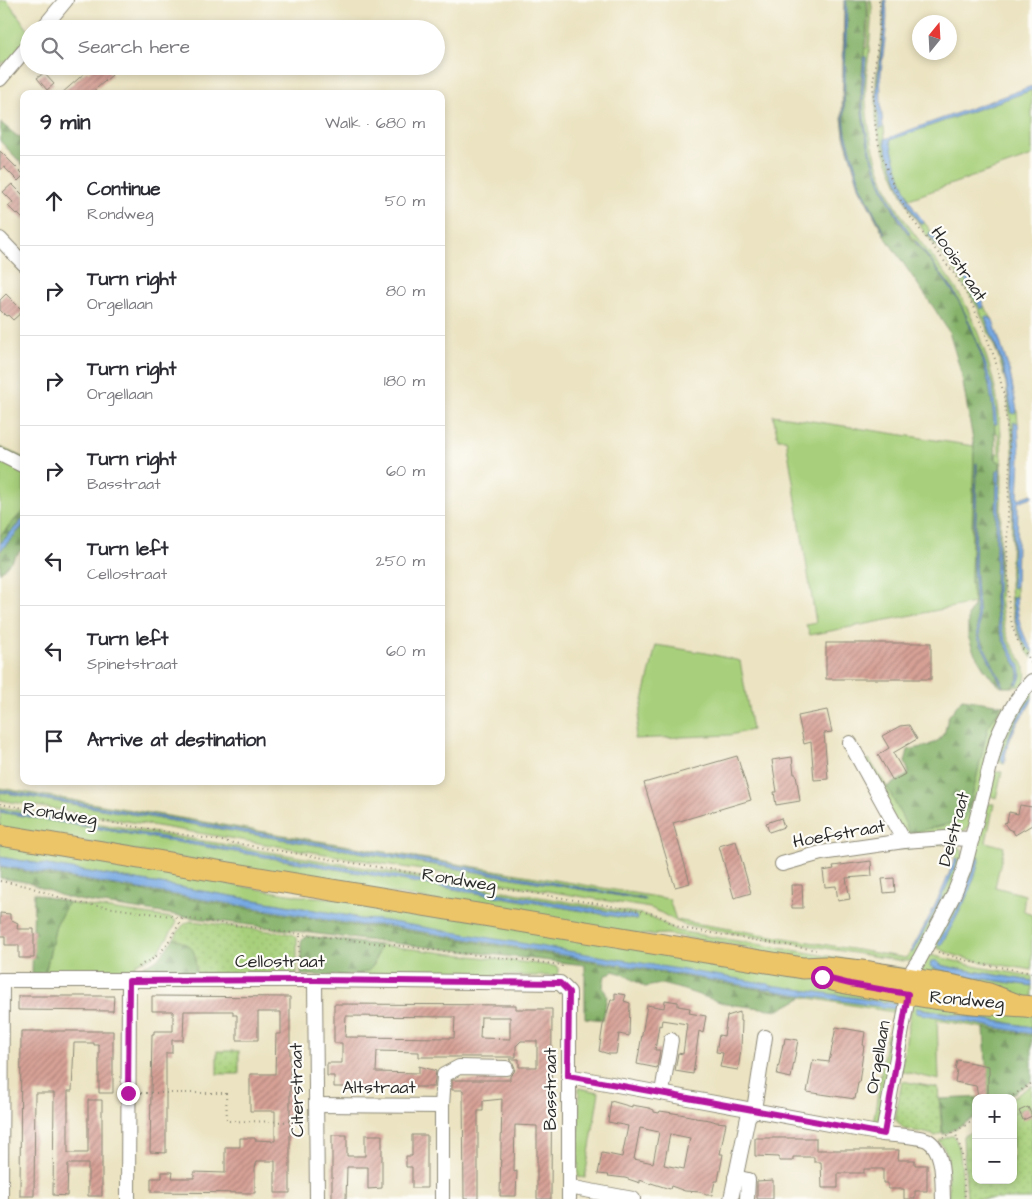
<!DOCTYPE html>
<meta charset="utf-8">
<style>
body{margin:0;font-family:"Architects Daughter",sans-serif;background:#f2f2f3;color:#2b2b33}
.controls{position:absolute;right:15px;bottom:15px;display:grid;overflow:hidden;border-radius:10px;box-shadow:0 2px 8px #0003}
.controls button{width:45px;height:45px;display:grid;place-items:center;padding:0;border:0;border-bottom:1px solid #e1e1e2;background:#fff;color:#2b2b33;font:25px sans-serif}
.compass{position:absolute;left:912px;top:15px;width:45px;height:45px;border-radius:50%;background:#fff;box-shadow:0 2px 8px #0003;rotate:18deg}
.stop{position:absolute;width:15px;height:15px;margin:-11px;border:4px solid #b5179e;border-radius:50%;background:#fff}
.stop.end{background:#b5179e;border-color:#fff;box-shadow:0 1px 5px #0008}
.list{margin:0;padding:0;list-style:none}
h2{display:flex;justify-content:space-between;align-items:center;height:65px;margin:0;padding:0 20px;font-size:21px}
h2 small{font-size:16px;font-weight:400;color:#7c7c81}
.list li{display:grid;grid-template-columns:32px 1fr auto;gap:15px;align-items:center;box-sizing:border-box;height:90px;padding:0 20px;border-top:1px solid #e1e1e2}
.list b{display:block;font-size:19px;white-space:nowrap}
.list p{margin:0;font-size:16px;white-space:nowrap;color:#7c7c81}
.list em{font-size:16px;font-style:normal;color:#7c7c81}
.icon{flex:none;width:28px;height:28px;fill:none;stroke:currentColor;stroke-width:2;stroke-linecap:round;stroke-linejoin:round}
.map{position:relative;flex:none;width:1032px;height:1199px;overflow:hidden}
.search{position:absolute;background:#fff;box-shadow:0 2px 8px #0003;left:20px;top:20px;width:425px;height:55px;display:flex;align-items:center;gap:12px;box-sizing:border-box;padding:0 18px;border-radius:28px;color:#7c7c81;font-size:19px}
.panel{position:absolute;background:#fff;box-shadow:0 2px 8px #0003;left:20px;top:90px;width:425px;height:695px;border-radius:10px}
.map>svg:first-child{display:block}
</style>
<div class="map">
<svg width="1032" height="1199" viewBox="0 0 1032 1199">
<defs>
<pattern id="forest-firs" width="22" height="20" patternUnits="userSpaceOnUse" patternTransform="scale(1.25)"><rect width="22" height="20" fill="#86b26b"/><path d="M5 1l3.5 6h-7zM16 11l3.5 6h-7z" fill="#6e9158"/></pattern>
<pattern id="park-dots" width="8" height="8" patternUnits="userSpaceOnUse" patternTransform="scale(1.25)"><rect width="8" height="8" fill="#a8d07b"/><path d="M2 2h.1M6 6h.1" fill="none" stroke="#91b36a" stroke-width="1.8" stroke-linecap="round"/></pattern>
<pattern id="building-hatch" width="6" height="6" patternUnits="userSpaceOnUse" patternTransform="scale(1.25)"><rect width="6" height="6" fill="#d7a196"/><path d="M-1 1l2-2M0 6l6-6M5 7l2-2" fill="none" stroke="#af837b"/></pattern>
</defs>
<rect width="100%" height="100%" fill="#fdfcf7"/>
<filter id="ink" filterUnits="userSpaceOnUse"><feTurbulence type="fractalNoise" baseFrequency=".02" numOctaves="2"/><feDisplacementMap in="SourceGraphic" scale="10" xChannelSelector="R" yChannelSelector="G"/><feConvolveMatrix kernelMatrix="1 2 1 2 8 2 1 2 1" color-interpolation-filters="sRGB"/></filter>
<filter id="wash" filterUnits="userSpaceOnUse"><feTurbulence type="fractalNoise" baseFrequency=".0096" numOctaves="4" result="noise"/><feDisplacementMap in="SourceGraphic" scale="20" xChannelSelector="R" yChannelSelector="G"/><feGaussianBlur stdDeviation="1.12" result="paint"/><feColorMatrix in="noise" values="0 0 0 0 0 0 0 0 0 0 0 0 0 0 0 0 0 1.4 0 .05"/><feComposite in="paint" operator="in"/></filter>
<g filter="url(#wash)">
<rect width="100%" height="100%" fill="#ebe3c1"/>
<!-- grass -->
<g fill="#a8d07b" stroke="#6a7e53" fill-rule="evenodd">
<path d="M0 0H7L29 31 24 39 29 35V39L0 73V68L5 63 4 61 0 65Z"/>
<path d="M869 0H871L872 7C871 23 870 38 869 53 867 69 865 85 866 102 869 145 883 190 908 225 926 251 949 274 964 302 974 321 982 343 989 365 1013 442 995 525 1001 605 1002 616 1004 627 1008 638 1015 655 1032 666 1023 686L1012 687 1016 683 1017 685C1029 667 1011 654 1005 638 1000 625 998 612 997 598L1000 472V462L996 460V453L999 454 998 433H995L994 424H996L993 389 986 365 969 321 953 289 916 241H915L909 234 910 233C885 197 865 148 863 104 863 88 865 72 866 57H864V48H867L869 7Z"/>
<path d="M883 0H884C886 29 879 57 877 86 877 100 878 114 880 129L884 127 885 138 884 141C893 170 903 198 920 223H924V222L934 235 930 232 929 236 963 274 982 309 984 306 993 320 988 317H985L1003 366 1012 413 1016 412 1017 410 1018 423 1014 422 1013 423 1015 460 1012 586 1013 588 1016 586V597H1012C1014 616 1018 639 1032 652V658L1026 650 1017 631 1011 606 1010 585 1014 467 1012 436 1006 383 998 355 979 310 956 272 925 233 911 212 901 192 887 159 879 134 876 118V79L882 36 884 11Z"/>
<path d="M1032 90V156L909 199C902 180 892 160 890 140Z"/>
<path d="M773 415 974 446 971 582 974 603 810 635 806 625 816 623 786 439H778Z"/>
<path d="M0 447 24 458V510L0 536Z"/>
<path d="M656 645 706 653 740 661 752 730 730 735 634 739Z"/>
<path d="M1032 685V697L1017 718 1011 730 1001 758 1005 764 1001 763 996 756 1004 729Z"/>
<path d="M1002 705 1008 708 971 825 963 832 911 838 901 831 864 763 869 759 887 787 962 821 968 814 988 727Z"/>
<path d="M995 772H1002L996 798 991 796 988 793Z"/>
<path d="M0 788 669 899 676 920 906 958 910 952H912C929 922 946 892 958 859L955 858 958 849 947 843 897 850V846L948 841 954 843 962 850 963 857 959 869 947 900 918 956 912 961H903L685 925C672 921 663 912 650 908L0 800V792L644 900 646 899 460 866 0 790Z"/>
<path d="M989 804H994L986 842 1004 847 995 887 1025 895 1023 910 1032 915V970C1001 964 962 962 934 946L985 805ZM976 860C973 892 956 917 938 943L956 912 965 892Z"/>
<path d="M0 807 641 914 654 918 677 931 906 969 766 956 749 948 667 934 641 935 0 828V812L636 920 637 919 636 916 0 810Z"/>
<path d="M0 841 181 871 228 884 300 896 351 899 803 975 846 986 902 997 899 1013 383 927H366L360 926 359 927 0 868V866L359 924 356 917 350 916 0 857Z"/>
<path d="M68 902 74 904 172 918 175 920 176 924 159 951 150 958 140 961 136 964 133 975 45 974 56 925Z"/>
<path d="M379 945 554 966 557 967 559 970 558 976 356 975 374 965C375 960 379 950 379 945Z"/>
<path d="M931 955 978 967 1032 976V981L954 968 941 965 937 961 930 965C939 974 1015 983 1032 986V1000L917 976 926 956Z"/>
<path d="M913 998 1032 1014V1027L924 1009 916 1008V1013L1032 1034V1036L937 1020 939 1080 901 1071Z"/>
<path d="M887 1034 891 1037 895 1043 881 1118 873 1124Z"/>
<path d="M1032 1085V1194L1013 1176 1012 1098Z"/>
<path d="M579 1088 599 1092 585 1178 578 1177Z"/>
<path d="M950 1136H953C963 1145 962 1184 963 1199H949L947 1154 944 1148 939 1141Z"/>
</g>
<!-- forest -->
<g fill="url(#forest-firs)" stroke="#586e4b" fill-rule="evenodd">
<path d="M844 0 845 5 843 117 845 135 860 188 885 233 861 186 846 133 844 117 846 0H867C869 34 860 68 861 102 862 119 866 138 871 154 878 178 888 203 901 224 919 251 944 274 960 303 974 330 986 362 991 392 995 414 995 437 996 460L1000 462V468L997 471 995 600 997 619 999 628 1003 640 1017 666 1019 673 1018 680 1012 687H1001L993 680 983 667 974 652 968 636V616L974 603 971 582 974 446 961 372 949 332 934 308 884 235 860 189 844 136 842 118ZM976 463 977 464 975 565 980 639 1004 686H1002L978 638 973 565Z"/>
<path d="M1 123 17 136 24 138V166L0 141Z"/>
<path d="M24 510V518L0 544V536Z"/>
<path d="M24 525V547L0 573V551Z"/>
<path d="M962 699 1002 705 988 727 968 814 962 821 910 833 887 787 908 775V770L905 762 908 750 927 746 939 740 945 731 948 717Z"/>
<path d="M0 868 359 927 366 926V927H383L803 997 779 1010 726 1004 681 989 661 984 645 987 623 974 613 971 605 976 603 987 607 996 603 1020 585 1018V965L357 939 195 918 84 901 65 897 26 882 0 878Z"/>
<path d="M34 893 47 897 68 902 56 925 45 974H32Z"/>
<path d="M307 936 379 945C379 950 377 952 376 956 374 962 374 966 369 970 358 978 316 975 301 975V943L303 939Z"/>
<path d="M174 938C197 949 195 949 196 973L141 974 140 970 142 966C159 962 164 951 174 938Z"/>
<path d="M984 1028 1032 1036V1081L1006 1098H976V1117L943 1135 940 1099 988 1097Z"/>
</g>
<!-- park -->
<g fill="url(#park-dots)" stroke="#6a7e53">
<path d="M192 921 292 934 297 939V975L196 973C195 949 197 949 174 938 179 931 183 922 192 921Z"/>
<rect x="217" y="1051" width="22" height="23"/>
<path d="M902 1081 938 1088 942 1133 936 1136 926 1133 904 1129 895 1119Z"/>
<path d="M1032 1105V1199H967L963 1136 976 1130V1180H1013V1113Z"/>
</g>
<!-- water -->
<g fill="#76a8e2" stroke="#506a86">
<path d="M845 0H846L847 5 844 117 846 133 861 186 885 234 860 188 845 135 843 117Z"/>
<path d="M884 0H886C889 24 883 49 881 73 880 91 881 109 883 127L880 129C878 114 876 98 878 82 880 55 886 28 884 0Z"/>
<path d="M864 57H866C865 72 863 88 863 103 865 147 885 198 910 233L909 234C884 201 863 145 862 103 861 87 863 72 864 57Z"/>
<path d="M1032 86V90L890 140 893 153 899 173 909 199 914 209 924 222 923 224 922 225C906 207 899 183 891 161 888 154 885 146 885 139Z"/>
<path d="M930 232 934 235 961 266 982 300 984 306 982 309 980 308 963 274 929 235V233Z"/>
<path d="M915 241H916L953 290 969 321 986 365 993 389 997 424H994C992 392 985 362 972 332 968 321 964 310 958 300 945 279 930 261 915 241Z"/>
<path d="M985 317H988L993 320 1010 373 1017 410 1015 414 1012 413 1003 366Z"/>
<path d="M1014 422 1018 423 1020 458 1018 499 1032 494V497L1018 502 1016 586 1013 588 1012 586 1015 460Z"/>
<path d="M976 463H977L975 565 980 638 1004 687 1002 686 978 638 973 565Z"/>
<path d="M1000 468 997 598C998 612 1000 625 1005 638 1011 654 1029 668 1017 685L1016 683 1019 677V673L1017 666 1003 640 999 628 997 619 995 600 997 471Z"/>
<path d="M24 518V525L0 551V544Z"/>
<path d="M1012 597H1016C1017 616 1021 633 1032 649V652C1018 640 1014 615 1012 597Z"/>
<path d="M1032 697C1032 705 1023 713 1019 721 1013 731 1004 751 1005 762H1003L1001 758C1009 735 1017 716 1032 697Z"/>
<path d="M0 790 460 866 646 899 645 900 627 897 0 792Z"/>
<path d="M0 810 636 916 637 919V920L0 812Z"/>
<path d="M0 857 350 916 359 919 380 920 739 979 769 984 771 986H778L896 1004 895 1009 776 991 771 989H766L383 925H359L0 866Z"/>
<path d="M980 857C973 889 957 918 941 945L940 946 938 943 956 912 965 892 976 860 978 858Z"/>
<path d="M955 858 958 859C946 892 929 922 912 953L910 952C928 921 943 891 955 858Z"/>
<path d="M931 961H937L941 965 954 968 1032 981V986C1015 983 939 974 930 966Z"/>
<path d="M916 1008 1032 1027V1034L916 1013Z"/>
</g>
<g id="blocks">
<!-- building -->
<g fill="url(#building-hatch)" fill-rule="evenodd">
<path d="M95 66H105L112 75 90 94H61L87 71 88 72Z"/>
<path d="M44 73 54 84 47 90 37 78Z"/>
<path d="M0 151 24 175 18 181 4 167 0 170Z"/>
<path d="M12 184 24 196V220L17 213 16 214 8 206 13 202 3 192Z"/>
<path d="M6 294 23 311 13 320 8 315 6 316 0 310V300Z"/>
<rect x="826" y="643" width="105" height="36"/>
<path d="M827 710 832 732 824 733 828 779 814 780 811 742 804 744 798 716Z"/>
<path d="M909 725 917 739 893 753 905 774 893 781 878 755 889 748 882 736 900 726Z"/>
<path d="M737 756 751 800 673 823 690 883 675 887 644 783Z"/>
<path d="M792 757 794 774H796L800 801 776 805 774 792H777L772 760Z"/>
<path d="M1020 805 1032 807V825L1015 835 1013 831 1008 829 1004 823 1007 822 1009 812 1018 814Z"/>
<path d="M781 818 784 827 769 832 766 823Z"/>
<path d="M736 841 751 893 734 898 719 846Z"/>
<path d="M871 861 872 876 846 878 850 899 838 901 836 886 825 887 823 871 834 869 833 866Z"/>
<path d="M894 878 895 892 884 893 882 879Z"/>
<path d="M791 885H802L803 908H792Z"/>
<path d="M0 913 10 914V919L18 923 17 929H34V958H19V945H5V936H0Z"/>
<path d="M615 993 626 995 624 1001 630 1003 629 1036 619 1034 616 1054H609L599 1051 603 1025 611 1000H615Z"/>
<path d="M18 996H114L113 1011 18 1010Z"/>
<path d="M152 996 290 997V1193H275V1161H257L255 1168V1193L151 1192V1178H162V1172H173L172 1178H194V1172L225 1173V1147H240V1138H255V1140L275 1141V1111H250V1074H275L276 1034H281V1012H258V1040H237V1015H233V1011H184L183 1040H172V1053H166V1153L150 1152 152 1034H154V1031H173V1011H152Z"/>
<path d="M665 1000 678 1002V1006L690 1008 689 1013 706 1016 703 1033 699 1031 693 1074 675 1071 678 1053 683 1054 687 1024 662 1020 661 1026 659 1025 655 1050H660L657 1068 637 1064 647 1005 664 1008Z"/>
<path d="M334 1004 516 1005V1009H552L551 1199H537V1126L515 1125 514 1169V1172L517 1171 516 1196H500L502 1099 483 1101V1111H478V1199H464L463 1090H452V1080H510V1076L514 1072 515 1068 513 1063 510 1059H519V1067H537V1041H521L516 1046V1057H419V1052L377 1051 376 1072 419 1073V1066L436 1071 434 1087H334V1076H327V1063H342V1043H334ZM346 1016 455 1017 454 1038 345 1037ZM481 1017H510V1039L480 1038Z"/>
<path d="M740 1012V1021H742L741 1049 738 1070 720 1067 723 1053 716 1052 719 1035 724 1036 727 1016Z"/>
<path d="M836 1027 865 1032 863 1045H864L863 1053 859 1083H858L855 1099 807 1092 813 1060 829 1062Z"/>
<path d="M21 1031H113V1093H99V1045H94V1043H74L72 1091H68V1153H88V1100H102V1196H88V1164H68L67 1196 53 1195 54 1093H35L34 1196H20Z"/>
<path d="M785 1038 798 1040 791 1078 777 1075 783 1044H784Z"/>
<path d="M957 1060 989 1066V1075L988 1076V1097H978L976 1086 955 1082 957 1070H955Z"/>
<path d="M611 1101 632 1107V1105L649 1108 654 1110V1112L659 1113 660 1111 680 1114 695 1117V1118L710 1120 716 1122 726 1123 720 1154H723L718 1181H715L712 1195H706L701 1192 685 1191 671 1186 670 1189 651 1183 650 1184 640 1180V1183L625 1178 608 1176 609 1175 598 1174 602 1153 622 1157 628 1126 608 1122ZM640 1128 659 1132 653 1163 634 1159ZM670 1134 690 1138 684 1169 664 1165Z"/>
<path d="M1028 1107 1032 1116 1023 1120 1019 1111Z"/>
<path d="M332 1135H347V1156H365V1135H382V1188L368 1189V1167H347L346 1199H332Z"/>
<path d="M412 1135H427V1188H412V1167H406V1156H412Z"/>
<path d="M755 1138H816V1150H899L898 1160H915V1165H927V1191H915V1199H904V1189H888V1183H883V1169H864V1173H838V1188H822L821 1162H814V1157H793V1161H779V1157L755 1156Z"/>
<path d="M773 1180V1199H757V1181Z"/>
</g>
</g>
</g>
<g filter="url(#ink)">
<use href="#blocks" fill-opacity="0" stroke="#8b8776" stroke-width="1"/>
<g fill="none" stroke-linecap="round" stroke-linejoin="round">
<!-- minor casing -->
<g stroke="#8b8776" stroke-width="16">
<g id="minor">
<path d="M42 29 66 0"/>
<path d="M0 79 29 45"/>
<path d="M0 239 24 264"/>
<path d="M0 454 24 466"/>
<path d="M850 743 904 841"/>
<path d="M782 864 821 853 904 841 946 838 972 839"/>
<path d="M0 980H315L560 983 569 992V1199"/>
<path d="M315 980 317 1199"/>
<path d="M568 1076 883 1134C893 1135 919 1136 927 1140 945 1150 942 1182 943 1199"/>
<path d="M662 1092 671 1040"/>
<path d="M316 1105 442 1106"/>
<path d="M754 1110 765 1037"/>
<path d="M883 1134 913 969 919 960 940 921 953 896 964 869 997 738C1006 717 1016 697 1032 681"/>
<path d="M735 1177 748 1180 747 1199"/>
<path d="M569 1187 633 1199"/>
<path d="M1 1199 2 980"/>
<path d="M128 1199 129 981"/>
<path d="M442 1199V1106L444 1075 459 1067 506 1068"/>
<path d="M731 1199 748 1117 754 1110"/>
</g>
</g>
<!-- primary casing -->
<g stroke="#8b8776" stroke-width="23">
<g id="primary">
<path d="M0 835 803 968 825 967 870 972 950 985 989 994 1015 1004"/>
<path d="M833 980C858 986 883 990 909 994 931 998 952 1001 974 1003 994 1005 1012 1004 1032 1007"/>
</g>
</g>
<!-- path -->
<g stroke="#8b8776" stroke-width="2" stroke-dasharray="1 4" stroke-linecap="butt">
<path d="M879 0 880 6 879 31 873 84 875 123 878 142 884 161 894 187 908 214 955 275 970 300 984 330 995 359 1004 395 1010 456 1007 543 1009 610 1013 629 1018 641 1032 663"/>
<path d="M0 804 635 910 658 915 676 926 687 929 816 950"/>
<path d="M0 881 27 886 70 901 84 904 300 934 562 965 561 970"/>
<path d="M938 952 972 962 1032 973"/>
<path d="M139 967C143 962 150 962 155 957 166 949 175 930 183 918"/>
<path d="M299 967 300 934"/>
<path d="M141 1093H226L227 1121 304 1122"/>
<path d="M1009 1098 1032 1083"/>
<path d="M955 1131 962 1154 965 1199"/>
<path d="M943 1138 976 1119"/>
</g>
<!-- minor -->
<use href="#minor" stroke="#fff" stroke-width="14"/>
<!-- primary -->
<use href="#primary" stroke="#edc569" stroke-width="21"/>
</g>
</g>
<g fill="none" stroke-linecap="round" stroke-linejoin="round" filter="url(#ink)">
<!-- route -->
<path stroke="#b5179e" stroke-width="6" d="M128 1093 129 981 315 980 560 983 569 992 568 1076 884 1134 908 994 850 984 822 977"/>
</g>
<g text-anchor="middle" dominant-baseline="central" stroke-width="4.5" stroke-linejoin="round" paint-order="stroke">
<!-- street labels -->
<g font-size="18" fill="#2b2b2b" stroke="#fdfcf7">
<text transform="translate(959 264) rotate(56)">Hooistraat</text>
<text transform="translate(60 814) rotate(9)">Rondweg</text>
<text transform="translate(954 829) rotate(-75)">Delstraat</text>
<text transform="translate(839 834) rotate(-10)">Hoefstraat</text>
<text transform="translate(459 880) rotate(9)">Rondweg</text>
<text x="280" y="961">Cellostraat</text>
<text transform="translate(967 1000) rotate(5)">Rondweg</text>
<text transform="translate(878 1057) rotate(-80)">Orgellaan</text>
<text x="379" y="1087">Altstraat</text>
<text transform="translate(550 1089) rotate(-90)">Basstraat</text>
<text transform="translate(297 1090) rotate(-91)">Citerstraat</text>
</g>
</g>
</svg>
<div class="controls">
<button>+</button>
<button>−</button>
</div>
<svg class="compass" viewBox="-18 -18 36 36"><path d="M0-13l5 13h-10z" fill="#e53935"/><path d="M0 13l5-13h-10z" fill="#7c7c81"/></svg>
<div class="stop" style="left:822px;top:977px"></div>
<div class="stop end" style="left:128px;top:1093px"></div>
<div class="search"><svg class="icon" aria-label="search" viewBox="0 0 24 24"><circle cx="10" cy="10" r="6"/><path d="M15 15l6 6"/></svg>Search here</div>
<section class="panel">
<h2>9 min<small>Walk · 680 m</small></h2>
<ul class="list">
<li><svg class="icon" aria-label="ahead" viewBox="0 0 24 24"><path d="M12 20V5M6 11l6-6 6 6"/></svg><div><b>Continue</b><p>Rondweg</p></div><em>50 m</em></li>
<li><svg class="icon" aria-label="right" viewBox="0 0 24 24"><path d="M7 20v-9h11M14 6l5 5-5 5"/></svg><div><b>Turn right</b><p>Orgellaan</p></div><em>80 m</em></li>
<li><svg class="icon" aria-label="right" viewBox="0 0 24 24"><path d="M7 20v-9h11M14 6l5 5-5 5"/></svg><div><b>Turn right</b><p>Orgellaan</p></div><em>180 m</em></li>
<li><svg class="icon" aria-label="right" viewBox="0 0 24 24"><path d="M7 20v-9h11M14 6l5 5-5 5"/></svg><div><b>Turn right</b><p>Basstraat</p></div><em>60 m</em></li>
<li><svg class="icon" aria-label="left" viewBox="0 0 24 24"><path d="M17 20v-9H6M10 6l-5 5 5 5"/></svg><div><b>Turn left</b><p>Cellostraat</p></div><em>250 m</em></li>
<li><svg class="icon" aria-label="left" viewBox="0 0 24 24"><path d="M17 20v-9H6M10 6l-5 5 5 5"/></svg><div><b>Turn left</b><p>Spinetstraat</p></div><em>60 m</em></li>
<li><svg class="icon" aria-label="arrive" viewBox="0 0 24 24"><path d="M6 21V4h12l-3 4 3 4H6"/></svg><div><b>Arrive at destination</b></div></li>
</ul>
</section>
</div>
